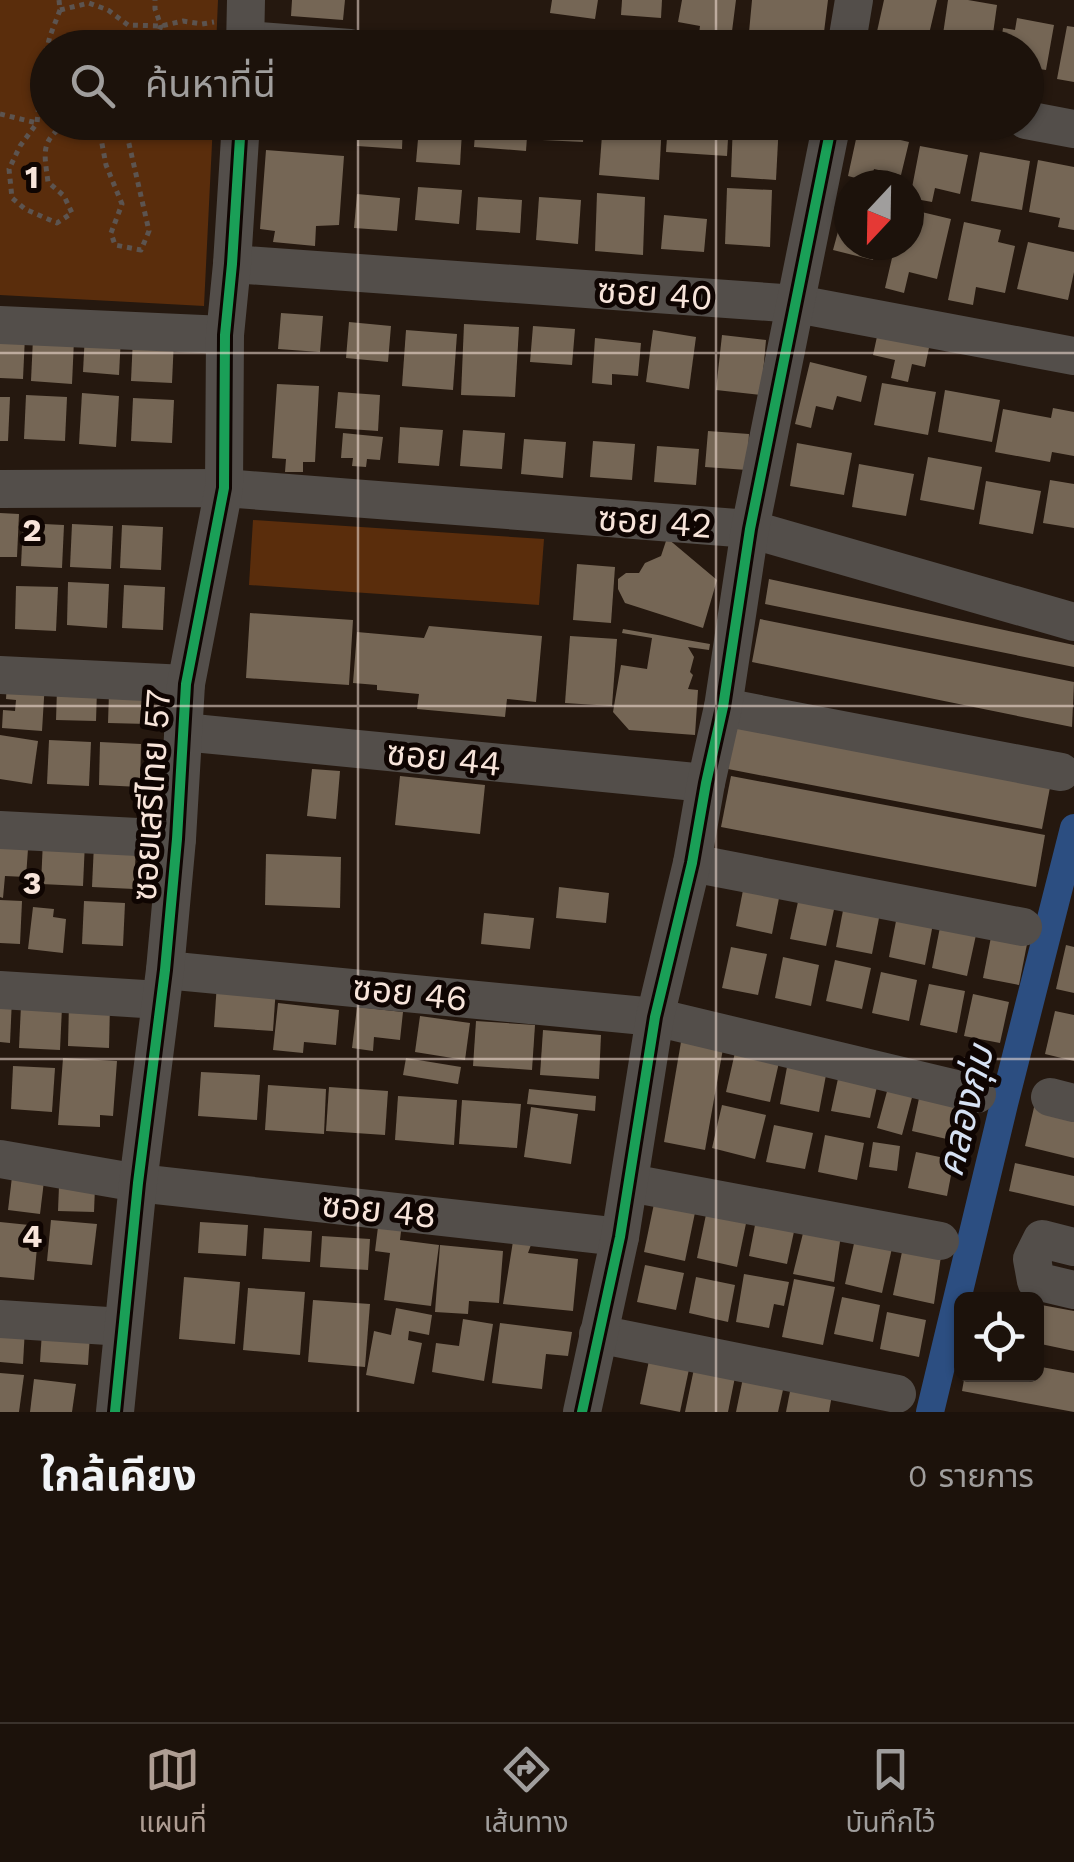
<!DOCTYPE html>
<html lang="th">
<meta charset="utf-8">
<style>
body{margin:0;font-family:"Work Sans","Noto Sans Thai",sans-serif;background:#251b14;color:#f1f3f6}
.controls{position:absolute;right:30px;bottom:30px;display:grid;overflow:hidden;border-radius:15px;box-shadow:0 2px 8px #0004}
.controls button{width:90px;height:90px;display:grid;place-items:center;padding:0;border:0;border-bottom:2px solid #3a322c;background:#1c120b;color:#f1f3f6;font:50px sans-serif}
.compass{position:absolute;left:834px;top:170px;width:90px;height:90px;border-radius:50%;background:#1c120b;box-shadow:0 2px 8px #0004;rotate:202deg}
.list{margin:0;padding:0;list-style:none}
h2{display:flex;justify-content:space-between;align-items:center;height:130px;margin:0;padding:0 40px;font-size:42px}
h2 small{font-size:32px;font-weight:400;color:#a09e9d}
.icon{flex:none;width:55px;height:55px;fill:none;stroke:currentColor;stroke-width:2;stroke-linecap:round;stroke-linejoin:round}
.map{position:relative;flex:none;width:1074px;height:1412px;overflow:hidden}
.search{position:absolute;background:#1c120b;box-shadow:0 2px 8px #0004;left:30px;right:30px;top:30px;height:110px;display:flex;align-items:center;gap:25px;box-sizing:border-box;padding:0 35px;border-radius:55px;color:#a09e9d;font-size:38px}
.sheet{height:310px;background:#1c120b}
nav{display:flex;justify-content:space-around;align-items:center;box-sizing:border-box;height:140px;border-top:2px solid #3a322c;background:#1c120b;font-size:28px;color:#a09e9d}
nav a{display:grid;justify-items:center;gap:5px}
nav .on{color:#ae9d93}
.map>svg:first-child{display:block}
</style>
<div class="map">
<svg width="1074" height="1412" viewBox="0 0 1074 1412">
<rect width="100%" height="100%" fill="#25180f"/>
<!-- green -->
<g fill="#5a2d0c">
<path d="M0 0H218L216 47 48 48V122L213 123 204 306 0 295Z"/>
<path d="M253 520 544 539 539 605 249 585Z"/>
</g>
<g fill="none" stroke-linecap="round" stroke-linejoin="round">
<!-- canal -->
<path stroke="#2c4e81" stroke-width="28" d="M930 1412 1004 1104 1074 828"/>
</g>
<!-- building -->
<g fill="#756655">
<path d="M292 0H345L343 20 291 16Z"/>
<path d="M552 0H598L595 19 550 13Z"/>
<path d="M622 0H662L661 18 621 15Z"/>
<path d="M682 0H736L731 39 699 34 700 26 678 22Z"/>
<path d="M752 0H828L823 40 749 32Z"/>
<path d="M884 0H937L926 47 876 36Z"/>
<path d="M948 0H968L997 5 991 48H941Z"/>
<path d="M1017 18 1054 25 1046 70 1026 67V48H1000L1003 28 1015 30Z"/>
<path d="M1067 26 1074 27V82L1057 79Z"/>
<path d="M358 122H403L402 149 357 146Z"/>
<path d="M476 122H528L526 151 474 147Z"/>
<path d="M543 122H584L583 142 542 140Z"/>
<path d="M603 122H662L659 180 599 175Z"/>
<path d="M668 122H729L727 156 666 152Z"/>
<path d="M733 122H779L776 180 731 177Z"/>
<path d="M419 128 462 131 460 165 416 162Z"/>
<path d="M858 130 909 142 901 175 874 169 871 182 848 176Z"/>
<path d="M920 146 968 155 960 194 935 188 932 202 910 198Z"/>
<path d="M266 150 344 156 339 225 316 226 315 246 273 242 275 231 260 229Z"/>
<path d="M980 152 1030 161 1022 210 971 201Z"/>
<path d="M1038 160 1074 167V230L1058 227 1060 218 1029 212Z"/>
<path d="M418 187 462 190 459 224 415 220Z"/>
<path d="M727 188 772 190 770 247 725 244Z"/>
<path d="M597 193 645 197 643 255 595 251Z"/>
<path d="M357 194 400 198 397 231 354 228Z"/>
<path d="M848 195 849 245H877L873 260 833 250Z"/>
<path d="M478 197 522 200 520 233 476 230Z"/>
<path d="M539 197 581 200 578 244 536 240Z"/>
<path d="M909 209 951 219 937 279 909 272 904 293 885 288 895 245H909Z"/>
<path d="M664 215 707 219 704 252 661 249Z"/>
<path d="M964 222 1001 230 998 242 1015 246 1005 293 976 287 973 305 948 300Z"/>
<path d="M1028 242 1074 252V272L1068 300 1017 289Z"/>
<path d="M281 313 323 316 320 352 278 349Z"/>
<path d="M349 322 391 326 388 362 346 358Z"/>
<path d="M464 324 519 327 515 397 461 395Z"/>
<path d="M533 326 575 329 572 365 530 362Z"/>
<path d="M406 330 457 334 453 390 402 386Z"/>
<path d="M653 330 696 337 689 389 646 382Z"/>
<path d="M878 332 930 343 925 367 912 364 908 382 891 378 895 360 873 355Z"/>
<path d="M85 333 121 336 119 375 83 372Z"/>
<path d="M0 334 25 336 23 379 0 378Z"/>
<path d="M722 335 766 340 761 395 716 390Z"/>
<path d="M133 337 174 339 172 383 131 381Z"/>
<path d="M33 338 74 340 72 384 31 381Z"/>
<path d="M595 338 641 343 638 376 612 374V385L592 383Z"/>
<path d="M810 362 867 376 861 402 837 396 833 410 816 406 811 428 795 424Z"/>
<path d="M882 383 936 392 928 435 874 425Z"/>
<path d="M277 384 319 386 315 462H303V472H285L286 459 272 458Z"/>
<path d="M945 390 1000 400 992 442 938 432Z"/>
<path d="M338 392 380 395 378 431 335 428Z"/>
<path d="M82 393 119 396 116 447 79 444Z"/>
<path d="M26 395 67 397 65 441 24 439Z"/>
<path d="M0 397H10L8 441H0Z"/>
<path d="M133 398 174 400 172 443 131 441Z"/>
<path d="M1053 408 1074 412V456L1052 452 1050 462 995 452 1003 409 1051 418Z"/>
<path d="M400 427 443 430 439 466 398 463Z"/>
<path d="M463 430 505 433 502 469 460 466Z"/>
<path d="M708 431 749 434 747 470 705 467Z"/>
<path d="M343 433 383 437 380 460 367 459 366 467 352 466 353 458H341Z"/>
<path d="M524 439 566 442 563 478 521 474Z"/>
<path d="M593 441 635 444 632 480 590 477Z"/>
<path d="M797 443 852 453 844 495 790 486Z"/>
<path d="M657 446 699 449 696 485 654 482Z"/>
<path d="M928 457 982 467 974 510 920 500Z"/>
<path d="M859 464 914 474 906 516 852 507Z"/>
<path d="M1050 480 1074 484V528L1043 523Z"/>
<path d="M986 481 1041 491 1033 534 979 524Z"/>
<path d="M0 513 19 514 17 557H0Z"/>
<path d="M23 523 64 525 62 568 21 566Z"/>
<path d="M72 524 113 526 111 569 70 567Z"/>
<path d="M122 525 163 527 161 570 120 568Z"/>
<path d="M667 538 717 580 703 628 625 603 618 589V579L626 573H639L645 563 661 556Z"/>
<path d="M577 564 615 567 611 623 573 620Z"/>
<path d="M769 579 1074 645V667L765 604Z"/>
<path d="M68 582 109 584 107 628 67 625Z"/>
<path d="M124 585 165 587 163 630 122 628Z"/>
<path d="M16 586 58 587 56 631 15 629Z"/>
<path d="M250 613 353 620 349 685 246 678Z"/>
<path d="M760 619 1074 682 1072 727 752 662Z"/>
<path d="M429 626 542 636 536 702 507 699 505 717 417 709 419 694 377 690V685L353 683 357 632 424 638Z"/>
<path d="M623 629 710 644 709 650 688 647 694 657 690 672 693 675 688 689 698 690 695 735 629 730 613 712 621 665 647 669 652 638 622 633Z"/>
<path d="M570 636 617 639 612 706 565 703Z"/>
<path d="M7 680 45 682 42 731 2 728 3 710 15 711 16 700 6 699Z"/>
<path d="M57 688 97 689 96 721 56 720Z"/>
<path d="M109 693 149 695 148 724 108 723Z"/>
<path d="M737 717 1052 777 1042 829 728 769Z"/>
<path d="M0 735 38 741 32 784 0 779Z"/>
<path d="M49 740 91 742 89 786 47 784Z"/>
<path d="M100 742 141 744 140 787 99 785Z"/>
<path d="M312 769 340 771 336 819 307 816Z"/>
<path d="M400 776 485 785 480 834 395 825Z"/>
<path d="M731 776 1045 835 1036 887 721 827Z"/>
<path d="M43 840 85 842 83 886 41 884Z"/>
<path d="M94 844 136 846 134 889 92 887Z"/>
<path d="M0 847 28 849 26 877 5 876 3 898 0 897Z"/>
<path d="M266 854 341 857 340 908 265 905Z"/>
<path d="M744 885 780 893 772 934 736 926Z"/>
<path d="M559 887 609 893 606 923 556 918Z"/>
<path d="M799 897 835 905 826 946 790 939Z"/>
<path d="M0 900 22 901 20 944 0 943Z"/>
<path d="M84 901 125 903 123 946 82 944Z"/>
<path d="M844 905 880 913 872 954 836 947Z"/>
<path d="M33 907 54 909 53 917 66 919 63 953 28 949Z"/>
<path d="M484 913 534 918 530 949 481 944Z"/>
<path d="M897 916 933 924 925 965 889 957Z"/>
<path d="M940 927 976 935 967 976 932 968Z"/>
<path d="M991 937 1027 944 1019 985 983 978Z"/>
<path d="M1066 945 1074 947V993L1056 989Z"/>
<path d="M731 947 767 954 758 995 722 988Z"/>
<path d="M783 957 819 965 811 1006 775 998Z"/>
<path d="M835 960 871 968 862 1009 826 1001Z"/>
<path d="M881 972 917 980 909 1021 872 1013Z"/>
<path d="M217 983 276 987 273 1031 214 1027Z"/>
<path d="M929 984 965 991 957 1033 920 1025Z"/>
<path d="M973 994 1009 1002 1000 1043 964 1036Z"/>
<path d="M0 999H12L10 1043 0 1042Z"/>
<path d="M69 1003 110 1005 109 1048 68 1046Z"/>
<path d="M278 1003 339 1010 336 1045 304 1042 303 1053 273 1050Z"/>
<path d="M21 1005 62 1007 60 1050 19 1048Z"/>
<path d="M357 1007 403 1012 400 1040 374 1037 373 1051 352 1048Z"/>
<path d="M1055 1011 1074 1015V1061L1045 1054Z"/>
<path d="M420 1016 470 1023 465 1060 415 1052Z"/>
<path d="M476 1021 535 1025 532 1070 473 1066Z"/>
<path d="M543 1030 601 1035 599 1079 540 1075Z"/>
<path d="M682 1036 724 1043 705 1150 664 1142Z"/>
<path d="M736 1048 780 1058 770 1102 726 1092Z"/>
<path d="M63 1058 117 1061 113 1116 100 1115V1127L58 1125Z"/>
<path d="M406 1058 461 1067 458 1084 403 1075Z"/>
<path d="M13 1066 55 1068 52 1112 11 1109Z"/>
<path d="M787 1067 826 1075 819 1112 780 1104Z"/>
<path d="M201 1072 260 1075 257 1120 198 1116Z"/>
<path d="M839 1074 878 1082 870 1118 831 1111Z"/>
<path d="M889 1084 914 1090 902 1135 877 1128Z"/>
<path d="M268 1085 326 1089 324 1134 265 1130Z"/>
<path d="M329 1087 388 1091 385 1135 326 1131Z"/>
<path d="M529 1089 596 1096 595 1111 527 1104Z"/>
<path d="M921 1089 973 1100 964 1143 912 1131Z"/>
<path d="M398 1096 457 1100 454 1145 395 1140Z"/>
<path d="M462 1100 521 1104 517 1148 459 1144Z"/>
<path d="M1035 1103 1074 1112V1158L1025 1146Z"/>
<path d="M722 1105 766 1115 755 1159 712 1148Z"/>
<path d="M531 1107 578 1114 571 1164 524 1157Z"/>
<path d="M774 1125 813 1133 805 1169 766 1162Z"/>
<path d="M825 1135 864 1143 857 1180 818 1172Z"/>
<path d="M873 1142 900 1146 897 1171 869 1167Z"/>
<path d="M916 1152 954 1160 947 1196 908 1188Z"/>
<path d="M1015 1163 1074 1176V1206L1009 1191Z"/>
<path d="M12 1177 44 1181 40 1214 8 1210Z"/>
<path d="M59 1186 95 1187 94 1212 58 1211Z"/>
<path d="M656 1194 697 1203 685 1261 644 1252Z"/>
<path d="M709 1200 749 1209 737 1267 697 1258Z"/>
<path d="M380 1211 403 1214 400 1240 439 1245 431 1306 384 1300 390 1253 375 1251Z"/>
<path d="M51 1220 97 1224 92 1265 47 1261Z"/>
<path d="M756 1220 795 1227 787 1264 749 1256Z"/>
<path d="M0 1222 39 1226 34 1280 0 1277Z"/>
<path d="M200 1222 248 1225 246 1256 198 1253Z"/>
<path d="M264 1228 312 1231 310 1262 262 1259Z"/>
<path d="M804 1229 841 1235 834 1282 793 1274Z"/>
<path d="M535 1234 528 1253 578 1259 573 1311 503 1304 514 1235Z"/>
<path d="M322 1236 370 1239 368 1270 320 1267Z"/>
<path d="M855 1239 892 1248 882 1293 845 1284Z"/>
<path d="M440 1245 503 1251 499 1303 469 1301 468 1314 435 1312Z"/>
<path d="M903 1247 941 1256 934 1304 893 1295Z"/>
<path d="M645 1265 684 1273 676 1310 637 1302Z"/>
<path d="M744 1274 789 1282 784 1306 774 1304 769 1328 736 1322Z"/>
<path d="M184 1277 240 1282 235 1344 179 1339Z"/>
<path d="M696 1277 735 1285 728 1322 689 1313Z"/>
<path d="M794 1279 835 1287 823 1345 782 1337Z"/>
<path d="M248 1288 305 1292 300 1355 243 1350Z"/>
<path d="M842 1297 880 1305 873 1342 834 1334Z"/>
<path d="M313 1300 370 1304 365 1367 308 1362Z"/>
<path d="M1036 1304 1074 1311V1351L1036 1343Z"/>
<path d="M396 1308 432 1315 429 1335 409 1331 408 1340 422 1343 414 1384 366 1375 374 1331 391 1335Z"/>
<path d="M887 1312 926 1320 919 1357 880 1349Z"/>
<path d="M463 1319 493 1324 484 1381 432 1372 436 1343 459 1346Z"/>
<path d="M500 1323 572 1332 568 1356 546 1354 542 1389 492 1383Z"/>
<path d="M0 1326 25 1328 23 1364 0 1362Z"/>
<path d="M42 1331 90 1334 88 1365 40 1362Z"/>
<path d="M652 1346 692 1355 680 1412 640 1404Z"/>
<path d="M696 1359 737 1367 728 1412H685Z"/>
<path d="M1036 1366 1074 1373V1412L962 1391 965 1374H1036Z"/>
<path d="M0 1373 24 1375 19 1412H0Z"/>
<path d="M744 1373 785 1381 778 1412H736Z"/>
<path d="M34 1379 76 1384 72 1412H30Z"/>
<path d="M792 1381 833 1389 829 1412H786Z"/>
</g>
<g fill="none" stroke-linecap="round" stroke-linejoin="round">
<!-- path -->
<g stroke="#5c5450" stroke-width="5" stroke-dasharray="5 5" stroke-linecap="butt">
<path d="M59 0 60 10 50 36 43 64 37 123 20 146 9 169 12 198 25 209 57 223 72 213 64 196 48 182C44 151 40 141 68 122"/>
<path d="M60 10 89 3 108 10 128 25 161 26 183 21 202 24 214 22"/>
<path d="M152 48 161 26 155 9V0"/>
<path d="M0 114 37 123"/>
<path d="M86 122 99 128 106 165 122 204 111 233 115 245 141 250 149 231 124 122"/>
</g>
<!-- minor -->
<g stroke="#534e4a" stroke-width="38">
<path d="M246 40 350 48"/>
<path d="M245 48 246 0"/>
<path d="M846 48 854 0"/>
<path d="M1026 120 1074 129"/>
<path d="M232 264 797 304 1074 356"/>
<path d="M0 325 225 335"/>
<path d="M0 489 224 488 750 529 1074 622"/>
<path d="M0 675 186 684"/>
<path d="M723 707 1061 772"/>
<path d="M183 732 706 783"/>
<path d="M0 830 177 839"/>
<path d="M692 863 1023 927"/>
<path d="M165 970 655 1017 977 1094"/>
<path d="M0 990 160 1000"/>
<path d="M1050 1097 1074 1103"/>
<path d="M0 1159 138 1183 620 1237"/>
<path d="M630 1183 940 1241"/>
<path d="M1074 1247 1042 1239 1032 1259 1036 1281 1074 1290"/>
<path d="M0 1319 123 1327"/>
<path d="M598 1334 897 1394"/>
<path d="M115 1412 138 1183 165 970 177 839 186 684 224 488 225 335 232 264 241 122"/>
<path d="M582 1412 620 1237 655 1017 692 863 706 783 723 707 750 529 832 122"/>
</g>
<!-- cycleway casing -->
<g stroke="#0f0502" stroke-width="16">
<g id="cycleway">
<path d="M115 1412 138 1183 165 970 177 839 186 684 224 488 225 335 232 264 241 122"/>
<path d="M582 1412 620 1237 655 1017 692 863 706 783 723 707 750 529 832 122"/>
</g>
</g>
<!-- cycleway -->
<use href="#cycleway" stroke="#1a9f57" stroke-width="10"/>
</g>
<!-- grid -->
<path fill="none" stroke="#f7e4da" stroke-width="2.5" stroke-opacity="0.55" d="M358 0V48M716 0V48M358 122V1412M716 122V1412M0 353H1074M0 706H1074M0 1059H1074"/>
<g text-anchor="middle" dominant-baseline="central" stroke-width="10" stroke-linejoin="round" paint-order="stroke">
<!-- street labels -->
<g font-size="35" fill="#f7e4da" stroke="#0f0502">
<text transform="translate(655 294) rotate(4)">ซอย 40</text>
<text transform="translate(655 522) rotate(4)">ซอย 42</text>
<text transform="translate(444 758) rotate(6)">ซอย 44</text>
<text transform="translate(151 795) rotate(-86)">ซอยเสรีไทย 57</text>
<text transform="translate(410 993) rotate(6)">ซอย 46</text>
<text transform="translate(379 1210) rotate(6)">ซอย 48</text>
</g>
<!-- water labels -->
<g font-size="38" font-style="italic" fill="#d6e1f3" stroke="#0f0502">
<text transform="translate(965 1111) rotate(-76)">คลองกุ่ม</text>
</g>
</g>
<g font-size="32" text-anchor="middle" font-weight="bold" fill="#f7e4da" stroke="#0f0502" stroke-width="10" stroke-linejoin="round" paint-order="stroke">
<text x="32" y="188">1</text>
<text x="32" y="541">2</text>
<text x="32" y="894">3</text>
<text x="32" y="1247">4</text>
</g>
</svg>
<div class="controls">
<button><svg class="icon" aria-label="locate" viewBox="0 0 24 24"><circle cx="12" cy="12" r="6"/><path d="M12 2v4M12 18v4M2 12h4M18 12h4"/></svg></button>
</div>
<svg class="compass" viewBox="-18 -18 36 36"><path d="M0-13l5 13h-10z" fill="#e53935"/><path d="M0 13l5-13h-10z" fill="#a09e9d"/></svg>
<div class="search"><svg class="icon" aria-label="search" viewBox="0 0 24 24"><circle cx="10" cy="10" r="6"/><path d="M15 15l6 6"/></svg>ค้นหาที่นี่</div>
</div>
<section class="sheet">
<h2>ใกล้เคียง<small>0 รายการ</small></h2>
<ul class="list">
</ul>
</section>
<nav>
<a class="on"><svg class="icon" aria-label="map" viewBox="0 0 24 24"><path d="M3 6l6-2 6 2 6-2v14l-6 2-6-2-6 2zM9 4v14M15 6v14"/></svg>แผนที่</a>
<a><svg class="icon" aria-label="directions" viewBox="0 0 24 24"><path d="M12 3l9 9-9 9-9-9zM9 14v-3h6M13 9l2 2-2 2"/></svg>เส้นทาง</a>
<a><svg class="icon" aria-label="saved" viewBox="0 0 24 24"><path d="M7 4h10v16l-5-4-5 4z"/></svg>บันทึกไว้</a>
</nav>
